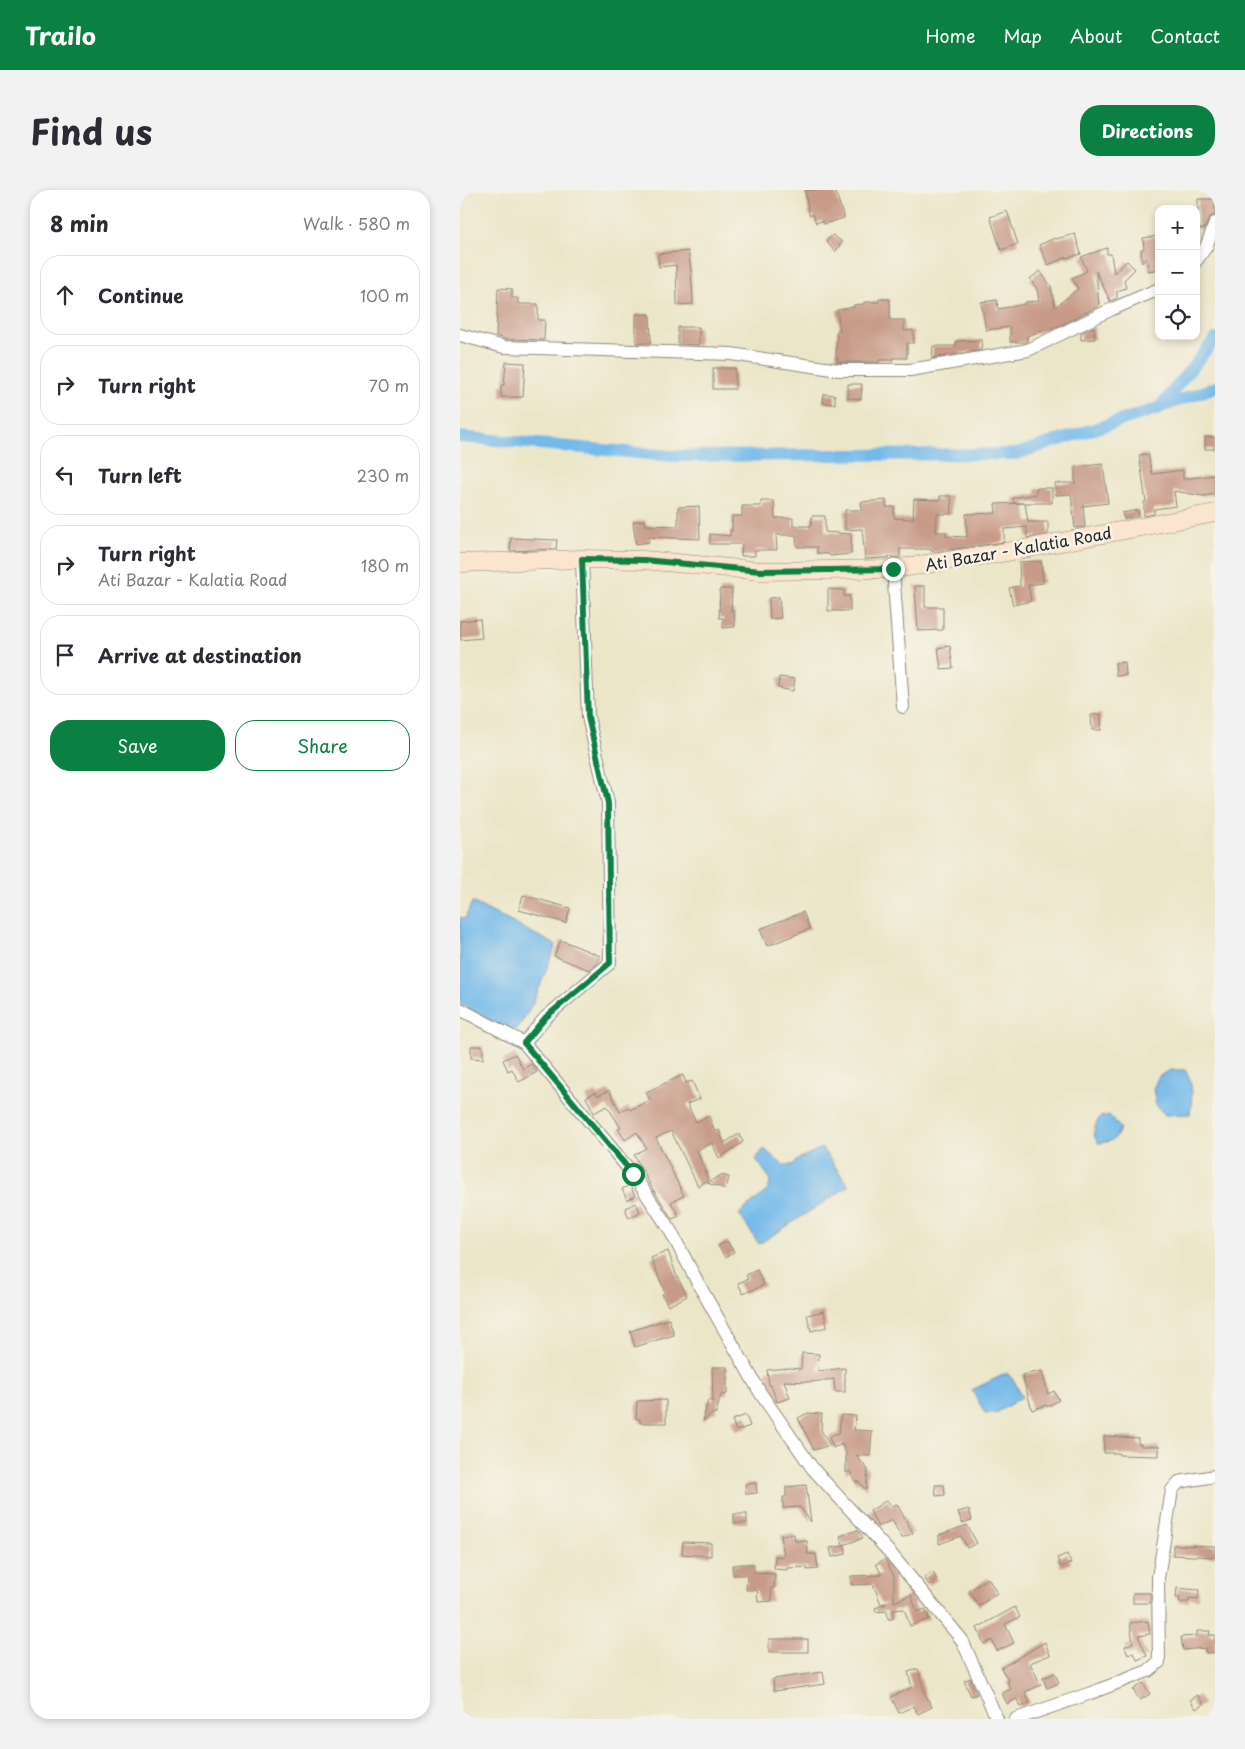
<!DOCTYPE html>
<meta charset="utf-8">
<style>
body{margin:0;font-family:"Playpen Sans",sans-serif;background:#f2f2f3;color:#2b2b33}
.controls{position:absolute;right:15px;top:15px;display:grid;overflow:hidden;border-radius:10px;box-shadow:0 2px 8px #0003}
.controls button{width:45px;height:45px;display:grid;place-items:center;padding:0;border:0;border-bottom:1px solid #e1e1e2;background:#fff;color:#2b2b33;font:25px sans-serif}
.stop{position:absolute;width:15px;height:15px;margin:-11px;border:4px solid #0b8043;border-radius:50%;background:#fff}
.stop.end{background:#0b8043;border-color:#fff;box-shadow:0 1px 5px #0008}
.list{margin:0;padding:0;list-style:none}
h2{display:flex;justify-content:space-between;align-items:center;height:65px;margin:0;padding:0 20px;font-size:21px}
h2 small{font-size:16px;font-weight:400;color:#7c7c81}
.list li{display:grid;grid-template-columns:32px 1fr auto;gap:15px;align-items:center;box-sizing:border-box;height:80px;margin:0 10px 10px;padding:0 10px;border:1px solid #e1e1e2;border-radius:20px}
.list b{display:block;font-size:19px;white-space:nowrap}
.list p{margin:0;font-size:16px;white-space:nowrap;color:#7c7c81}
.list em{font-size:16px;font-style:normal;color:#7c7c81}
.actions{display:flex;gap:10px;padding:15px 20px}
.actions a{flex:1;padding:11px 0;border:1px solid #0b8043;border-radius:20px;text-align:center;font-size:18px;color:#0b8043}
.actions .main{background:#0b8043;color:#fff}
.icon{flex:none;width:28px;height:28px;fill:none;stroke:currentColor;stroke-width:2;stroke-linecap:round;stroke-linejoin:round}
.map{position:relative;flex:none;width:755px;height:1529px;overflow:hidden;border-radius:20px}
header{display:flex;align-items:center;gap:30px;box-sizing:border-box;height:70px;padding:0 25px;background:#0b8043;color:#fff}
header strong{font-size:24px}
nav{display:flex;gap:28px;margin-inline-start:auto;font-size:18px}
.intro{display:flex;align-items:center;justify-content:space-between;box-sizing:border-box;height:120px;padding:0 30px}
h1{margin:0;font-size:35px}
.button{padding:12px 22px;border-radius:20px;background:#0b8043;color:#fff;font-size:18px;font-weight:700}
main{display:flex;gap:30px;padding:0 30px}
aside{flex:1;background:#fff;border-radius:20px;box-shadow:0 2px 8px #0003}
.map>svg:first-child{display:block}
</style>
<header>
<strong>Trailo</strong>
<nav><a>Home</a><a>Map</a><a>About</a><a>Contact</a></nav>
</header>
<div class="intro"><h1>Find us</h1><a class="button">Directions</a></div>
<main>
<aside>
<h2>8 min<small>Walk · 580 m</small></h2>
<ul class="list">
<li><svg class="icon" aria-label="ahead" viewBox="0 0 24 24"><path d="M12 20V5M6 11l6-6 6 6"/></svg><div><b>Continue</b></div><em>100 m</em></li>
<li><svg class="icon" aria-label="right" viewBox="0 0 24 24"><path d="M7 20v-9h11M14 6l5 5-5 5"/></svg><div><b>Turn right</b></div><em>70 m</em></li>
<li><svg class="icon" aria-label="left" viewBox="0 0 24 24"><path d="M17 20v-9H6M10 6l-5 5 5 5"/></svg><div><b>Turn left</b></div><em>230 m</em></li>
<li><svg class="icon" aria-label="right" viewBox="0 0 24 24"><path d="M7 20v-9h11M14 6l5 5-5 5"/></svg><div><b>Turn right</b><p>Ati Bazar - Kalatia Road</p></div><em>180 m</em></li>
<li><svg class="icon" aria-label="arrive" viewBox="0 0 24 24"><path d="M6 21V4h12l-3 4 3 4H6"/></svg><div><b>Arrive at destination</b></div></li>
</ul>
<div class="actions"><a class="main">Save</a><a>Share</a></div>
</aside>
<div class="map">
<svg width="755" height="1529" viewBox="0 0 755 1529">
<rect width="100%" height="100%" fill="#f7f3e8"/>
<filter id="ink" filterUnits="userSpaceOnUse"><feTurbulence type="fractalNoise" baseFrequency=".02" numOctaves="2"/><feDisplacementMap in="SourceGraphic" scale="10" xChannelSelector="R" yChannelSelector="G"/><feConvolveMatrix kernelMatrix="1 2 1 2 8 2 1 2 1" color-interpolation-filters="sRGB"/></filter>
<filter id="wash" filterUnits="userSpaceOnUse"><feTurbulence type="fractalNoise" baseFrequency=".0096" numOctaves="4" result="noise"/><feDisplacementMap in="SourceGraphic" scale="20" xChannelSelector="R" yChannelSelector="G"/><feGaussianBlur stdDeviation="1.12" result="paint"/><feColorMatrix in="noise" values="0 0 0 0 0 0 0 0 0 0 0 0 0 0 0 0 0 1.4 0 .05"/><feComposite in="paint" operator="in"/></filter>
<g filter="url(#wash)">
<rect width="100%" height="100%" fill="#ece6c9"/>
<!-- water -->
<g fill="#73b9ea" stroke="#4f728a">
<path d="M12 712 96 755 74 811 57 840 35 834 0 814V727L5 729Z"/>
<path d="M711 880H725C734 891 732 910 730 924L705 925 696 915 693 899 699 886Z"/>
<path d="M649 925 660 938C656 951 651 952 638 953 631 942 634 938 640 927Z"/>
<path d="M362 958 389 996 299 1054 279 1024 308 1000 311 990 296 969 304 959 323 975H332L340 968Z"/>
<path d="M547 1183 554 1191 562 1207 536 1223H525L512 1200Z"/>
</g>
<g fill="none" stroke-linecap="round" stroke-linejoin="round">
<!-- canal -->
<g stroke="#73b9ea" stroke-width="12">
<path d="M699 218 755 197"/>
<path d="M0 247 211 266 556 264 699 218 755 149"/>
</g>
</g>
<g id="blocks">
<!-- building -->
<g fill="#c89b88">
<path d="M345 0H375L384 28 364 34 362 31 356 33 353 25H349Z"/>
<path d="M738 9H755V25L750 27 744 39H738Z"/>
<path d="M547 21 558 54 541 60 530 27Z"/>
<path d="M615 44 621 64 607 68V67L588 75 579 55 595 48 596 49Z"/>
<path d="M373 45 382 52 375 62 366 51Z"/>
<path d="M699 46V79L689 81 686 68 682 73 681 59H684L683 48Z"/>
<path d="M647 58V64H651L654 83 667 71 675 79 664 90 666 98 657 101V108L650 111 636 81 639 116 594 138V137L567 146V152H550V137L526 140 521 112 537 110 538 119 565 114V112L579 111 577 99 570 89 580 81 591 96 595 117 618 99 612 88 627 81 621 67Z"/>
<path d="M228 61 231 79 233 114 217 115 216 75 199 77 198 64Z"/>
<path d="M38 98 52 99V108H58V114H78V130H85L84 150 45 149 36 146Z"/>
<path d="M419 109H430V130H444V141L453 140 454 153H447V168H433V170H419V172H378V168H376L377 140H380L377 120 394 117V115L404 114V112H419Z"/>
<path d="M176 124H190L191 153H176Z"/>
<path d="M218 137H239V155L218 154Z"/>
<path d="M634 137 635 149 621 150V143Z"/>
<path d="M522 150 521 160 472 168 473 156H496V151Z"/>
<path d="M46 172 65 173 63 207H41V195H44Z"/>
<rect x="253" y="178" width="22" height="21"/>
<path d="M388 194H402L401 209 388 208Z"/>
<path d="M364 204 375 205V214L363 213Z"/>
<rect x="745" y="247" width="9" height="12"/>
<path d="M688 264 692 284 723 280V289L755 285V304L743 306 714 301 716 316 694 319V324L684 326V312H686L679 265Z"/>
<path d="M643 274 648 313 623 316 625 337 615 338 611 304 596 305 595 293H615V277Z"/>
<path d="M576 298H592V313H554L553 308 576 304Z"/>
<path d="M480 306H491L492 324H477L476 342H486V346L507 347 506 324 536 323 535 314 565 313 568 332H588V344L567 348V337L544 339V352L475 362 471 361V359H440V367L405 369 402 339 385 340V320H402L401 312 426 310V317H434V328L453 329 454 309 480 310Z"/>
<path d="M301 311H314L315 328H333V336H351L352 326H365V342L391 344V364L370 366 369 364 357 363V357H337L336 345H316L317 360H295V366H281L282 355 280 354H250V344L270 346V340L272 341V326H282V316H301Z"/>
<path d="M239 316 240 349 188 347 189 352 176 354 173 332 185 330 186 335 218 336V317Z"/>
<path d="M678 320 679 326 664 329 662 323Z"/>
<path d="M51 348 97 350 96 359 50 361Z"/>
<path d="M581 371 583 393 568 395 571 411 553 415 549 398 560 396 559 372Z"/>
<path d="M455 396H465V417H483V440L458 441Z"/>
<path d="M260 399H272L271 421H274L275 437 263 438V428H259Z"/>
<path d="M368 399 384 400V406H390V421H368Z"/>
<path d="M319 407 321 428 310 429 309 408Z"/>
<path d="M20 429 22 448 0 450V431Z"/>
<path d="M490 456 493 478 481 479 478 458Z"/>
<path d="M665 472 666 485 656 486 655 473Z"/>
<path d="M319 487 335 489 333 501 318 498Z"/>
<path d="M641 524V540H632L631 525Z"/>
<path d="M63 705 110 718 106 733 59 720Z"/>
<path d="M343 722 350 739 307 756 300 739Z"/>
<path d="M101 750 140 766 137 773 129 780 94 766Z"/>
<path d="M11 856H23V869L11 868Z"/>
<path d="M55 864 63 879 71 874 77 882 59 892 52 879 48 881 43 870Z"/>
<path d="M223 885 226 893 232 891 240 909 227 914 236 932 249 926 255 942 259 940 264 953 279 944 283 952 259 968 252 953 237 960 248 990 238 996 211 941 196 948 224 1006 211 1012 219 1026 212 1029 191 996 174 965 186 958 177 942 165 950 158 939 161 938 147 916 134 923 126 907 136 902 138 906 149 900 160 922 168 917 170 920 190 910 186 902Z"/>
<path d="M261 985 269 987 266 999 247 993Z"/>
<path d="M170 995 175 1006 167 1010 162 999Z"/>
<path d="M176 1013 180 1022 169 1028 165 1018Z"/>
<path d="M267 1051 274 1062 266 1067 258 1056Z"/>
<path d="M208 1061 216 1084 227 1106 208 1116 202 1104 205 1102 191 1068Z"/>
<path d="M297 1080 304 1095 283 1104 278 1093 288 1089 286 1085Z"/>
<path d="M364 1121 367 1137 351 1141 347 1125Z"/>
<path d="M209 1129 214 1145 175 1157 170 1141Z"/>
<path d="M342 1163 359 1164 358 1181 385 1178V1202H375L374 1189 351 1192 324 1191 330 1208 317 1212 311 1195H309L307 1180 328 1178 341 1179Z"/>
<path d="M252 1177H267V1204L261 1205 256 1223H253L243 1231 248 1210 253 1211Z"/>
<path d="M582 1181 588 1204 594 1201 599 1210 587 1217 586 1215 572 1220 562 1185Z"/>
<path d="M206 1210V1233H180V1229H176L177 1211Z"/>
<path d="M348 1223 362 1224 361 1240 370 1255 354 1260 338 1228Z"/>
<path d="M286 1225 290 1236 276 1241 272 1230Z"/>
<path d="M381 1225 396 1226 394 1240 412 1241 410 1266 396 1265 408 1280 406 1300 398 1291 396 1293 390 1281 386 1283V1264L382 1254 373 1258 369 1247 379 1243Z"/>
<path d="M644 1246 678 1248V1254H681V1256H699V1266L659 1265V1263H644Z"/>
<path d="M296 1293 297 1303 286 1304 285 1294Z"/>
<path d="M346 1295 351 1332 340 1317 323 1318V1307H326V1297Z"/>
<path d="M475 1295H484L485 1305 476 1306Z"/>
<path d="M427 1310 431 1316 437 1314 453 1343 442 1348 432 1330 418 1337 410 1321Z"/>
<path d="M509 1319 512 1330 502 1333 498 1322Z"/>
<rect x="274" y="1324" width="13" height="9"/>
<path d="M507 1335 517 1353 507 1358 501 1346 479 1354V1345Z"/>
<path d="M398 1340 403 1348 383 1355 380 1346Z"/>
<path d="M334 1344 335 1351H347L348 1364H356L358 1379 347 1380V1377L327 1378V1380L314 1379 315 1366 324 1367 321 1345Z"/>
<path d="M223 1352 251 1353V1366L222 1364Z"/>
<path d="M713 1355 755 1356V1367L713 1365Z"/>
<path d="M385 1356 386 1364 372 1367 370 1358Z"/>
<path d="M607 1364 611 1373 601 1377 597 1368Z"/>
<path d="M425 1369 434 1386V1412L451 1405 457 1422 465 1419 469 1429 450 1436 444 1419 433 1420V1429H428L427 1421 416 1422 415 1418 426 1414V1413L421 1414 413 1394 391 1395V1386L422 1385 416 1374Z"/>
<path d="M282 1374H294V1383L315 1384 314 1398H311L312 1411 298 1412 297 1400H286L287 1385H273L272 1375Z"/>
<path d="M473 1382 477 1390 469 1395 464 1388Z"/>
<path d="M528 1388 537 1403 519 1416 509 1401Z"/>
<path d="M717 1398 739 1400 738 1409 729 1408V1412H719L720 1408H716Z"/>
<rect x="673" y="1403" width="17" height="10"/>
<path d="M555 1417 560 1427 545 1434 554 1453 537 1461 532 1450 524 1454 517 1438Z"/>
<path d="M688 1431 690 1444 678 1446 687 1466 677 1470 674 1463 668 1465 665 1456 673 1453 670 1433Z"/>
<path d="M737 1441H750L749 1445H755V1462L746 1463 745 1458 723 1460 721 1447 737 1446Z"/>
<rect x="309" y="1449" width="39" height="13"/>
<path d="M585 1452 590 1465 570 1473 581 1495 565 1502 570 1513 560 1517 557 1509 547 1514 542 1503 551 1499 547 1492 549 1491 541 1478Z"/>
<path d="M458 1479 465 1504 472 1517 458 1524 454 1516 439 1523 431 1507 452 1497 448 1482Z"/>
<path d="M363 1482 365 1494 314 1501 313 1489Z"/>
<path d="M595 1483 599 1493 587 1498 583 1488Z"/>
<path d="M510 1488 517 1504 511 1506 504 1491Z"/>
<path d="M683 1493 690 1504 680 1510 673 1500Z"/>
<path d="M738 1505 744 1514 736 1519 730 1510Z"/>
</g>
</g>
</g>
<g filter="url(#ink)">
<use href="#blocks" fill-opacity="0" stroke="#8c887a" stroke-width="1"/>
<g fill="none" stroke-linecap="round" stroke-linejoin="round">
<!-- street casing -->
<g stroke="#8c887a" stroke-width="14">
<g id="street">
<path d="M736 71 746 57 755 33"/>
<path d="M0 145 44 157 271 164 379 180H450L568 160 650 120 699 99"/>
<path d="M433 379 443 517"/>
<path d="M0 819 64 853 173 984 210 1040 239 1095 301 1204 353 1279 431 1364 502 1450 537 1529"/>
<path d="M64 853 86 827 150 773 148 613 128 527 122 369"/>
<path d="M556 1529 631 1503 688 1481 699 1472 698 1388 712 1300 719 1292 755 1286"/>
</g>
</g>
<!-- secondary casing -->
<g stroke="#8c887a" stroke-width="19">
<path id="secondary" d="M0 373 122 369 184 370 301 381 433 379 553 361 755 323"/>
</g>
<!-- street -->
<use href="#street" stroke="#fff" stroke-width="12"/>
<!-- secondary -->
<use href="#secondary" stroke="#fce5cf" stroke-width="18"/>
</g>
</g>
<g fill="none" stroke-linecap="round" stroke-linejoin="round" filter="url(#ink)">
<!-- route -->
<path stroke="#0b8043" stroke-width="6" d="M173 984 64 853 86 827 150 773 148 613 128 527 122 369 184 370 301 381 433 379"/>
</g>
<g text-anchor="middle" dominant-baseline="central" stroke-width="5" stroke-linejoin="round" paint-order="stroke">
<!-- street labels -->
<g font-size="16" fill="#2b2b2b" stroke="#f7f3e8">
<text transform="translate(558 358) rotate(-10)">Ati Bazar - Kalatia Road</text>
</g>
</g>
</svg>
<div class="controls">
<button>+</button>
<button>−</button>
<button><svg class="icon" aria-label="locate" viewBox="0 0 24 24"><circle cx="12" cy="12" r="6"/><path d="M12 2v4M12 18v4M2 12h4M18 12h4"/></svg></button>
</div>
<div class="stop" style="left:173px;top:984px"></div>
<div class="stop end" style="left:433px;top:379px"></div>
</div>
</main>
